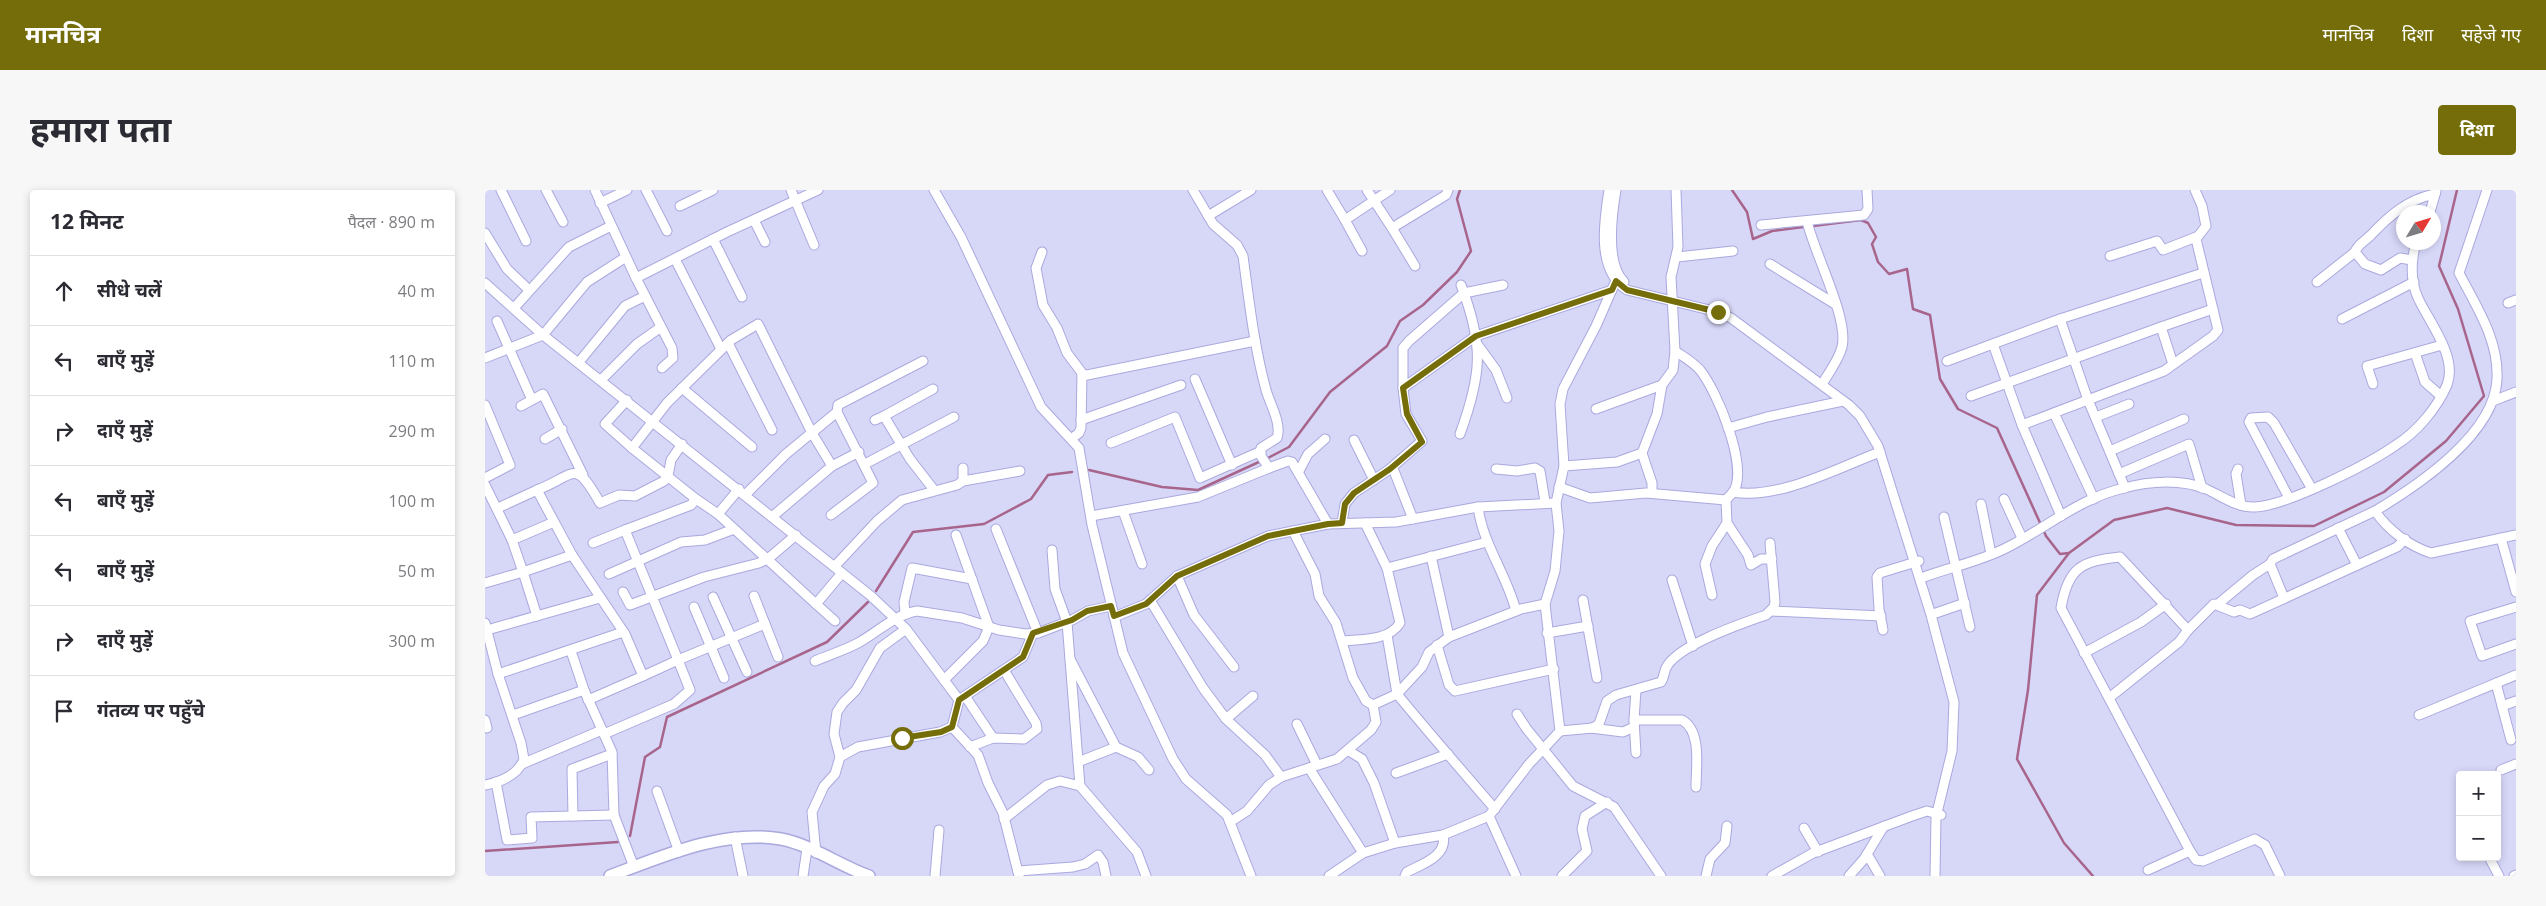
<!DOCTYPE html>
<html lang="hi">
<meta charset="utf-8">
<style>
body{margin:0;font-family:"Open Sans","Noto Sans Devanagari",sans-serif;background:#f7f7f7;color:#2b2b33}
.controls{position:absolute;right:15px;bottom:15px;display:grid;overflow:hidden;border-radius:5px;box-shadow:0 2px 8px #0003}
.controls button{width:45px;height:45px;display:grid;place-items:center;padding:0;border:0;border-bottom:1px solid #e1e1e2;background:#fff;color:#2b2b33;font:25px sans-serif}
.compass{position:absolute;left:1911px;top:15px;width:45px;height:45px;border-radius:50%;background:#fff;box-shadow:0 2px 8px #0003;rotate:52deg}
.stop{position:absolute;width:15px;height:15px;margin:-11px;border:4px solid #746d0a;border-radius:50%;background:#fff}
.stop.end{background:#746d0a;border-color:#fff;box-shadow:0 1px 5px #0008}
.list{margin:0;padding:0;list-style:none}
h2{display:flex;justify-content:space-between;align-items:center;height:65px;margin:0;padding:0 20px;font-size:21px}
h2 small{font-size:16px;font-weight:400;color:#7c7c81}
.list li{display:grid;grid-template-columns:32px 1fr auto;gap:15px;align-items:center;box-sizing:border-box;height:70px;padding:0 20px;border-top:1px solid #e1e1e2}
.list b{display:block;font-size:19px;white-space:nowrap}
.list em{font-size:16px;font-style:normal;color:#7c7c81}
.icon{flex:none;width:28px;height:28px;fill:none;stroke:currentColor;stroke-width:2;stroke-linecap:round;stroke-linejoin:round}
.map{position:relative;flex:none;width:2031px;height:686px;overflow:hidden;border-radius:5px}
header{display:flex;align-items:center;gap:30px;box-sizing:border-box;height:70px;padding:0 25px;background:#746d0a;color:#fff}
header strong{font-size:24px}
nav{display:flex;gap:28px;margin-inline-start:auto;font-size:18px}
.intro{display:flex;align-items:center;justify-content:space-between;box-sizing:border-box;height:120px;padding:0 30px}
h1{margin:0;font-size:35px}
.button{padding:12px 22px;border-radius:5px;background:#746d0a;color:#fff;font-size:18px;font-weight:700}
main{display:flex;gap:30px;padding:0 30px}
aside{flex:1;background:#fff;border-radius:5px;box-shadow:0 2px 8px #0003}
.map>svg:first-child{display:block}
</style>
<header>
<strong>मानचित्र</strong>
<nav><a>मानचित्र</a><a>दिशा</a><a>सहेजे गए</a></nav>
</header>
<div class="intro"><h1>हमारा पता</h1><a class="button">दिशा</a></div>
<main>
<aside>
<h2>12 मिनट<small>पैदल · 890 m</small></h2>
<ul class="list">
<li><svg class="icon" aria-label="ahead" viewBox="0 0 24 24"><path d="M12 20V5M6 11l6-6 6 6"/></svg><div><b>सीधे चलें</b></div><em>40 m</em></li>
<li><svg class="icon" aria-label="left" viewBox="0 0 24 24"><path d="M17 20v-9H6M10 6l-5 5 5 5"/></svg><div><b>बाएँ मुड़ें</b></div><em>110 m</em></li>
<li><svg class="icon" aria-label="right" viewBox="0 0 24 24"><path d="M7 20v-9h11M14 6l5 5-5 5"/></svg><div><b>दाएँ मुड़ें</b></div><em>290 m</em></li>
<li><svg class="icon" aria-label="left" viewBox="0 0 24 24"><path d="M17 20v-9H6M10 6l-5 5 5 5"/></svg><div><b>बाएँ मुड़ें</b></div><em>100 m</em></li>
<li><svg class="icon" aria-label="left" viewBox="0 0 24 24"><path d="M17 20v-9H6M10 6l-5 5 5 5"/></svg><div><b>बाएँ मुड़ें</b></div><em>50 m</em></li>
<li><svg class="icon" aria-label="right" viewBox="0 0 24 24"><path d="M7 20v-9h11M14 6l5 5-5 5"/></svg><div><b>दाएँ मुड़ें</b></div><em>300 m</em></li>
<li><svg class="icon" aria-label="arrive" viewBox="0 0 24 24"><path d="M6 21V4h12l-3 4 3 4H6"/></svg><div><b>गंतव्य पर पहुँचे</b></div></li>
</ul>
</aside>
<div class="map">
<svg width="2031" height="686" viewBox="0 0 2031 686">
<rect width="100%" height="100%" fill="#d7d7f8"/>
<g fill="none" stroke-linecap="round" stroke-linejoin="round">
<!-- stream -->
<g stroke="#a8658c" stroke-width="2.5">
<path d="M1247 0 1262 22 1268 49 1287 41 1318 37"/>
<path d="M1328 36 1376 30 1383 33 1391 47 1387 54 1393 72 1404 84 1422 79 1428 119 1445 125 1455 189 1473 219 1512 238 1561 346 1575 364 1584 363"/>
<path d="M781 269 804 257 845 202 902 156 915 131 938 115 972 82 986 61 972 9 975 0"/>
<path d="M604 280 677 297 713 300 776 271"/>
<path d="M391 401 428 342 499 334 546 309 563 285 587 282"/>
<path d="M145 646 160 567 175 557 182 527 342 452 383 412"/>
<path d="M0 661 133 652"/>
<path d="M1608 686 1579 653 1532 569 1543 500 1552 405 1584 363 1629 330 1682 318 1751 335 1829 336 1899 302 1961 251 1999 206 1973 119 1954 76 1972 0"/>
</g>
<!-- minor casing -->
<g stroke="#aaa9de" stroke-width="11">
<g id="minor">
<path d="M16 0 41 51"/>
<path d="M61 0 78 32"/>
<path d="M110 0 151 88 242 42 333 0"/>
<path d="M161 0 182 41"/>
<path d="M306 0 329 55"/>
<path d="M449 0 476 47 556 217 594 258 607 335 638 463 688 569 701 589 742 625 766 686"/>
<path d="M708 0 728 34 752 55 758 66C764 110 769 156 781 200 785 214 797 234 792 248L776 258V266L784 278 803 271 807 272 843 334"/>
<path d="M842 0 860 30 905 0"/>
<path d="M882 0 907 38 961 5 963 0"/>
<path d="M1124 0C1119 31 1111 80 1142 100L1233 122 1246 128 1364 215 1375 226 1393 256 1446 425 1469 512 1467 561 1451 627 1450 686"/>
<path d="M1131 0C1127 24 1120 73 1139 92"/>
<path d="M2002 0 1974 83C1991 116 2014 150 2012 189 2010 244 1932 296 1890 321 1903 340 1924 356 1946 363L2031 345"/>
<path d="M115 13 142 0"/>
<path d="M195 16 228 0"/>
<path d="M1945 22 1951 1"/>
<path d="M723 26 766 0"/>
<path d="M269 30 280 52"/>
<path d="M860 30 877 61"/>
<path d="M1322 31C1329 63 1364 128 1357 157 1354 169 1345 181 1339 191"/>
<path d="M1276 35 1379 25 1383 19 1382 0"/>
<path d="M907 38 930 76"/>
<path d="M0 43 22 79 44 100"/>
<path d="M228 49 257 107"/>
<path d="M557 62 551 78 558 115 572 138 582 163 597 183 596 238 594 243 586 249"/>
<path d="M1625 66 1672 51 1678 60 1711 47"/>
<path d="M1192 67 1248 61"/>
<path d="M190 69 236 159"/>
<path d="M1927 70 1915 68 1896 80 1880 74 1870 62C1872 55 1880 51 1886 45 1904 26 1923 9 1950 4"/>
<path d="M1285 74 1350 114"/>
<path d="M151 88 187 158 188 168 177 178"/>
<path d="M1832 92 1870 62"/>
<path d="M0 93 58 145 386 406 421 439 474 510 467 537 493 565 503 593 518 623 534 686"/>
<path d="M1018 95 979 103 924 151 918 158V198L991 146 1127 100"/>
<path d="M2023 113 2031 110"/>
<path d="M29 118 84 57 126 36"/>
<path d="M1575 129 1603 210 1640 298"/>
<path d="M1857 129 1929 92"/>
<path d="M12 131 47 210"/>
<path d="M243 153 287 240"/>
<path d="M992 154 1011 180 1022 208"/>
<path d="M1508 154 1537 235"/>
<path d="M1190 161C1199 167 1208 172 1215 180 1232 201 1263 275 1249 301 1247 304 1243 307 1241 310"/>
<path d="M1930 163 1940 192 1956 206"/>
<path d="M0 168 58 145 102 92 141 67"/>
<path d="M1462 171 1575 129 1718 83"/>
<path d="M94 172 140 116 160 106"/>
<path d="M1688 174 1676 137 1728 119"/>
<path d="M597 186 770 151"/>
<path d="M710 189 747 275"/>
<path d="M116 190 152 154 176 137"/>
<path d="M1888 194 1882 176 1957 155"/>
<path d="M197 198 267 257"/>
<path d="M1486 206 1676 137"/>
<path d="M142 210 120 234 147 258 182 213 246 150 273 134 327 243 347 276 288 326"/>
<path d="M2008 211 2031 202"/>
<path d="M0 215 25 275 0 288"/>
<path d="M36 216 58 204 98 285"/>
<path d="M1111 219 1177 195"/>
<path d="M1569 223 1609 309"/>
<path d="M399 226 448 199"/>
<path d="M1611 227 1644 214"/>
<path d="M390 230 399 226 425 269 449 300"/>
<path d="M596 230 696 195"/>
<path d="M1243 238 1282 227 1358 211"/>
<path d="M975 244C997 184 999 155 976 95"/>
<path d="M60 249 77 239"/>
<path d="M869 250 889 290"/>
<path d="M626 253 690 227 715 288 774 262"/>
<path d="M147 258 211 309"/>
<path d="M1625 261 1699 229"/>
<path d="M380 274 469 227"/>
<path d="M347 276 374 262"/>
<path d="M1079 276 1132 272 1157 263"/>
<path d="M905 279 937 251 921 224 918 198"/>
<path d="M1011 279 1032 281 1050 278 1055 281 1060 312"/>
<path d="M1753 279 1751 284 1756 315"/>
<path d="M814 281 823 264 840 249"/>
<path d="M1634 284 1704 254 1717 298"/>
<path d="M478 291 535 281"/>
<path d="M0 295 27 350 38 382 0 393"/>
<path d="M1074 297 1105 308 1161 303 1241 310 1242 333 1227 356 1220 374 1227 405"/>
<path d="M254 299 233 324 211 309 206 315 140 340 193 470 280 434"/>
<path d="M52 300C91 285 89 267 115 313L134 305 150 306 179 291 183 286 186 270 197 254"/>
<path d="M1248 302C1294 310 1352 278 1395 262"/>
<path d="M1167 303V293L1157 263 1172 224 1177 195 1188 180 1190 161 1186 87 1193 57 1191 0"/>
<path d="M261 304 301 264 352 222"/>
<path d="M1804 308 1764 232 1766 228 1783 227 1789 233 1827 299"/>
<path d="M1519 309 1537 348"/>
<path d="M1496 314 1506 364"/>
<path d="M993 317C998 355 1022 385 1031 421"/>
<path d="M13 318 52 300 87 365"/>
<path d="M638 321 657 374"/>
<path d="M233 324 331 414"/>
<path d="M346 325 388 293 352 222 353 215 438 171"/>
<path d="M606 326 713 307 784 278"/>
<path d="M1576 326 1537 235 1679 181 1728 146 1733 140 1711 49 1721 36 1717 16 1710 0"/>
<path d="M1459 327 1485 437"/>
<path d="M857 333 860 314 869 303 905 279 909 281 928 329"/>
<path d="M1242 333 1263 365 1266 375 1276 369H1287"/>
<path d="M1853 338 1872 375"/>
<path d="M511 339 553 443"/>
<path d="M808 341 830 384 834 406 851 433 868 488 881 511 888 515 912 504C944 543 977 581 1010 619"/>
<path d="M2016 348 2031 402"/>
<path d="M27 350 69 332"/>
<path d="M108 353 140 340"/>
<path d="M567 360 570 399 582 432 595 596"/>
<path d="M946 366 964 447"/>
<path d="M350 376 392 331 417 310 472 295 478 291V278"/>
<path d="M902 378 1002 352"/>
<path d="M124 384 196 352 220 350 249 339"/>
<path d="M692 386 709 425 749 477"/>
<path d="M1439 387C1466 377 1496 371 1521 358 1561 338 1595 308 1639 298 1665 291 1696 289 1721 299 1737 306 1752 318 1770 317 1801 316 1884 274 1911 255 1932 242 1952 218 1962 195 1973 167 1944 132 1933 108 1925 90 1926 71 1931 52"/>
<path d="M1187 390 1208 456"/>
<path d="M138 402 145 415 219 387 274 373 284 368 311 345"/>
<path d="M269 406 293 467"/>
<path d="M228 407 262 482"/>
<path d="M1799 408 1785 374 1788 369 1890 321"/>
<path d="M665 410 718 498 741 529 780 565 796 587"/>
<path d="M1098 410 1112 488"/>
<path d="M1733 414 1768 385 1785 374"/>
<path d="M209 417 239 488"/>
<path d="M2031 417 1985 431 1997 466 2031 454"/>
<path d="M1286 421 1396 426"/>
<path d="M420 423 419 412 427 378 487 389"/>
<path d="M1451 423 1480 413"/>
<path d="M52 426 38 382 87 365 140 444 158 486 103 510"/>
<path d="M629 427 661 414 692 386 783 346 843 334 911 332 993 317 1071 313"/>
<path d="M350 431 331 414 357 383"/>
<path d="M0 433 13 484 36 553 39 569C33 585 16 592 0 595"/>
<path d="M2 440 115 408"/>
<path d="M1398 440 1394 419 1392 387 1395 383 1434 371"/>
<path d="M1703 440 1729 414 1749 422 1755 420 1765 424 1912 357 1920 349"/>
<path d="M1062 443 1103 436"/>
<path d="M902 445 912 504"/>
<path d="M857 451C876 449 904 451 915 433L902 378 880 333"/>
<path d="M952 455 964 495 970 501 1069 479"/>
<path d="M86 461 99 500 127 562 129 625 149 677"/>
<path d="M1599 463 1656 432 1681 414"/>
<path d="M585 469 631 557"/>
<path d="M330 471C344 465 360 460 373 453 393 442 409 425 432 421L477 428 514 440 540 444 553 443 587 430 603 421 626 416"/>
<path d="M13 484 138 442"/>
<path d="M459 490 498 451 504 437 471 345"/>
<path d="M2011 493 2026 550"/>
<path d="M1151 500 1149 530 1151 563"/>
<path d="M912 504 937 477 944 462 964 447 1036 419 1060 414"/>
<path d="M480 506 508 548"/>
<path d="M1624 508 1694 452 1703 440 1635 367C1597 371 1583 377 1576 418L1705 661 1711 670 1718 671 1770 649 1780 655 1795 686"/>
<path d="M474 510 538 467 548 443"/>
<path d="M2017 516 2031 511"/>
<path d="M1032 524 1041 538 1088 596 1129 617 1176 686"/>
<path d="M28 525 99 500"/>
<path d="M1934 525 2031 485"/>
<path d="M741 529 768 506"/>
<path d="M0 530 2 538"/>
<path d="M1149 530H1197C1217 541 1211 577 1211 597"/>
<path d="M812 534 832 575"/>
<path d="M1106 538 1138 542 1149 537"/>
<path d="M1075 541 1108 538 1114 534 1122 511 1131 505 1176 492C1179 488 1179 482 1181 478 1192 455 1258 433 1281 425L1289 417 1290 412 1285 353"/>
<path d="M119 544 189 514 205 500 193 470 158 486"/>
<path d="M485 557 508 548 539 549 552 539 551 533 519 480"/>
<path d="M864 561 877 569 889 593 910 653"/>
<path d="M355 567 349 544 352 522 358 513 371 500 395 458 421 439"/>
<path d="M593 572 631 557 653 567 664 580"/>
<path d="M37 574 117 540"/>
<path d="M824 578 878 663"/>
<path d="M2016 580 2031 574"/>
<path d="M911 583 963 564"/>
<path d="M11 592 22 650 47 648 46 627 129 625"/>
<path d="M172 601 194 662"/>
<path d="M88 626 87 579 127 564"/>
<path d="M519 629 562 595 575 591 595 596 652 662 661 686"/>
<path d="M745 632 762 621 784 595 796 587 852 569 886 540 891 532 888 515"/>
<path d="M1319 638 1333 662"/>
<path d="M250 647 258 686"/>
<path d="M331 663 327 622 339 596 350 584 355 567 373 557 455 542 467 537"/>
<path d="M1382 664 1395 686"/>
<path d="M2004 667 2014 686"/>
<path d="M1663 680 1705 661"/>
<path d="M533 681 588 677 600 674 613 665 618 672 621 686"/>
<path d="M318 686 322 659"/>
<path d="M450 686 454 640"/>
<path d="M844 686 878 663 910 653 958 645 1004 626"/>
<path d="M920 686 922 682C937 674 963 666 958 645"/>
<path d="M1031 686 1004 626 1044 574 1075 541 1060 414 1070 381 1074 341 1071 313 1079 276 1075 214 1078 199 1111 136 1132 88"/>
<path d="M1077 686 1102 661 1097 639 1100 626 1122 612"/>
<path d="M1221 686 1225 669 1240 653 1242 636"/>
<path d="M1287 686 1328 663 1427 626 1442 621 1456 625"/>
<path d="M1364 686 1379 669 1399 636"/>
<path d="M2029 686 2031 685"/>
</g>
</g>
<!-- major casing -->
<g stroke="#aaa9de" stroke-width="14">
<path id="major" d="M125 686C178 666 238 639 296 649 327 655 355 676 384 686"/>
</g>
<!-- minor -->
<use href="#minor" stroke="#fff" stroke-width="9"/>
<!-- major -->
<use href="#major" stroke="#fff" stroke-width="11"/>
</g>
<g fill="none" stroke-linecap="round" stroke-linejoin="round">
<!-- route -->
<path stroke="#746d0a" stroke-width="6" d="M417 548 456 542 467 537 474 510 538 467 548 443 587 430 602 421 626 416 629 426 661 414 692 386 783 346 843 334 857 333 860 314 869 303 905 279 937 252 922 224 918 198 991 146 1127 100 1131 91 1142 100 1233 122"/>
</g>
</svg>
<div class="controls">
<button>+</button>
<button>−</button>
</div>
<svg class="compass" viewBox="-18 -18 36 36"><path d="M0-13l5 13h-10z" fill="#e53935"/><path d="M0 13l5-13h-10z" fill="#7c7c81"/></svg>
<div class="stop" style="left:417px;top:548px"></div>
<div class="stop end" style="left:1233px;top:122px"></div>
</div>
</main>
